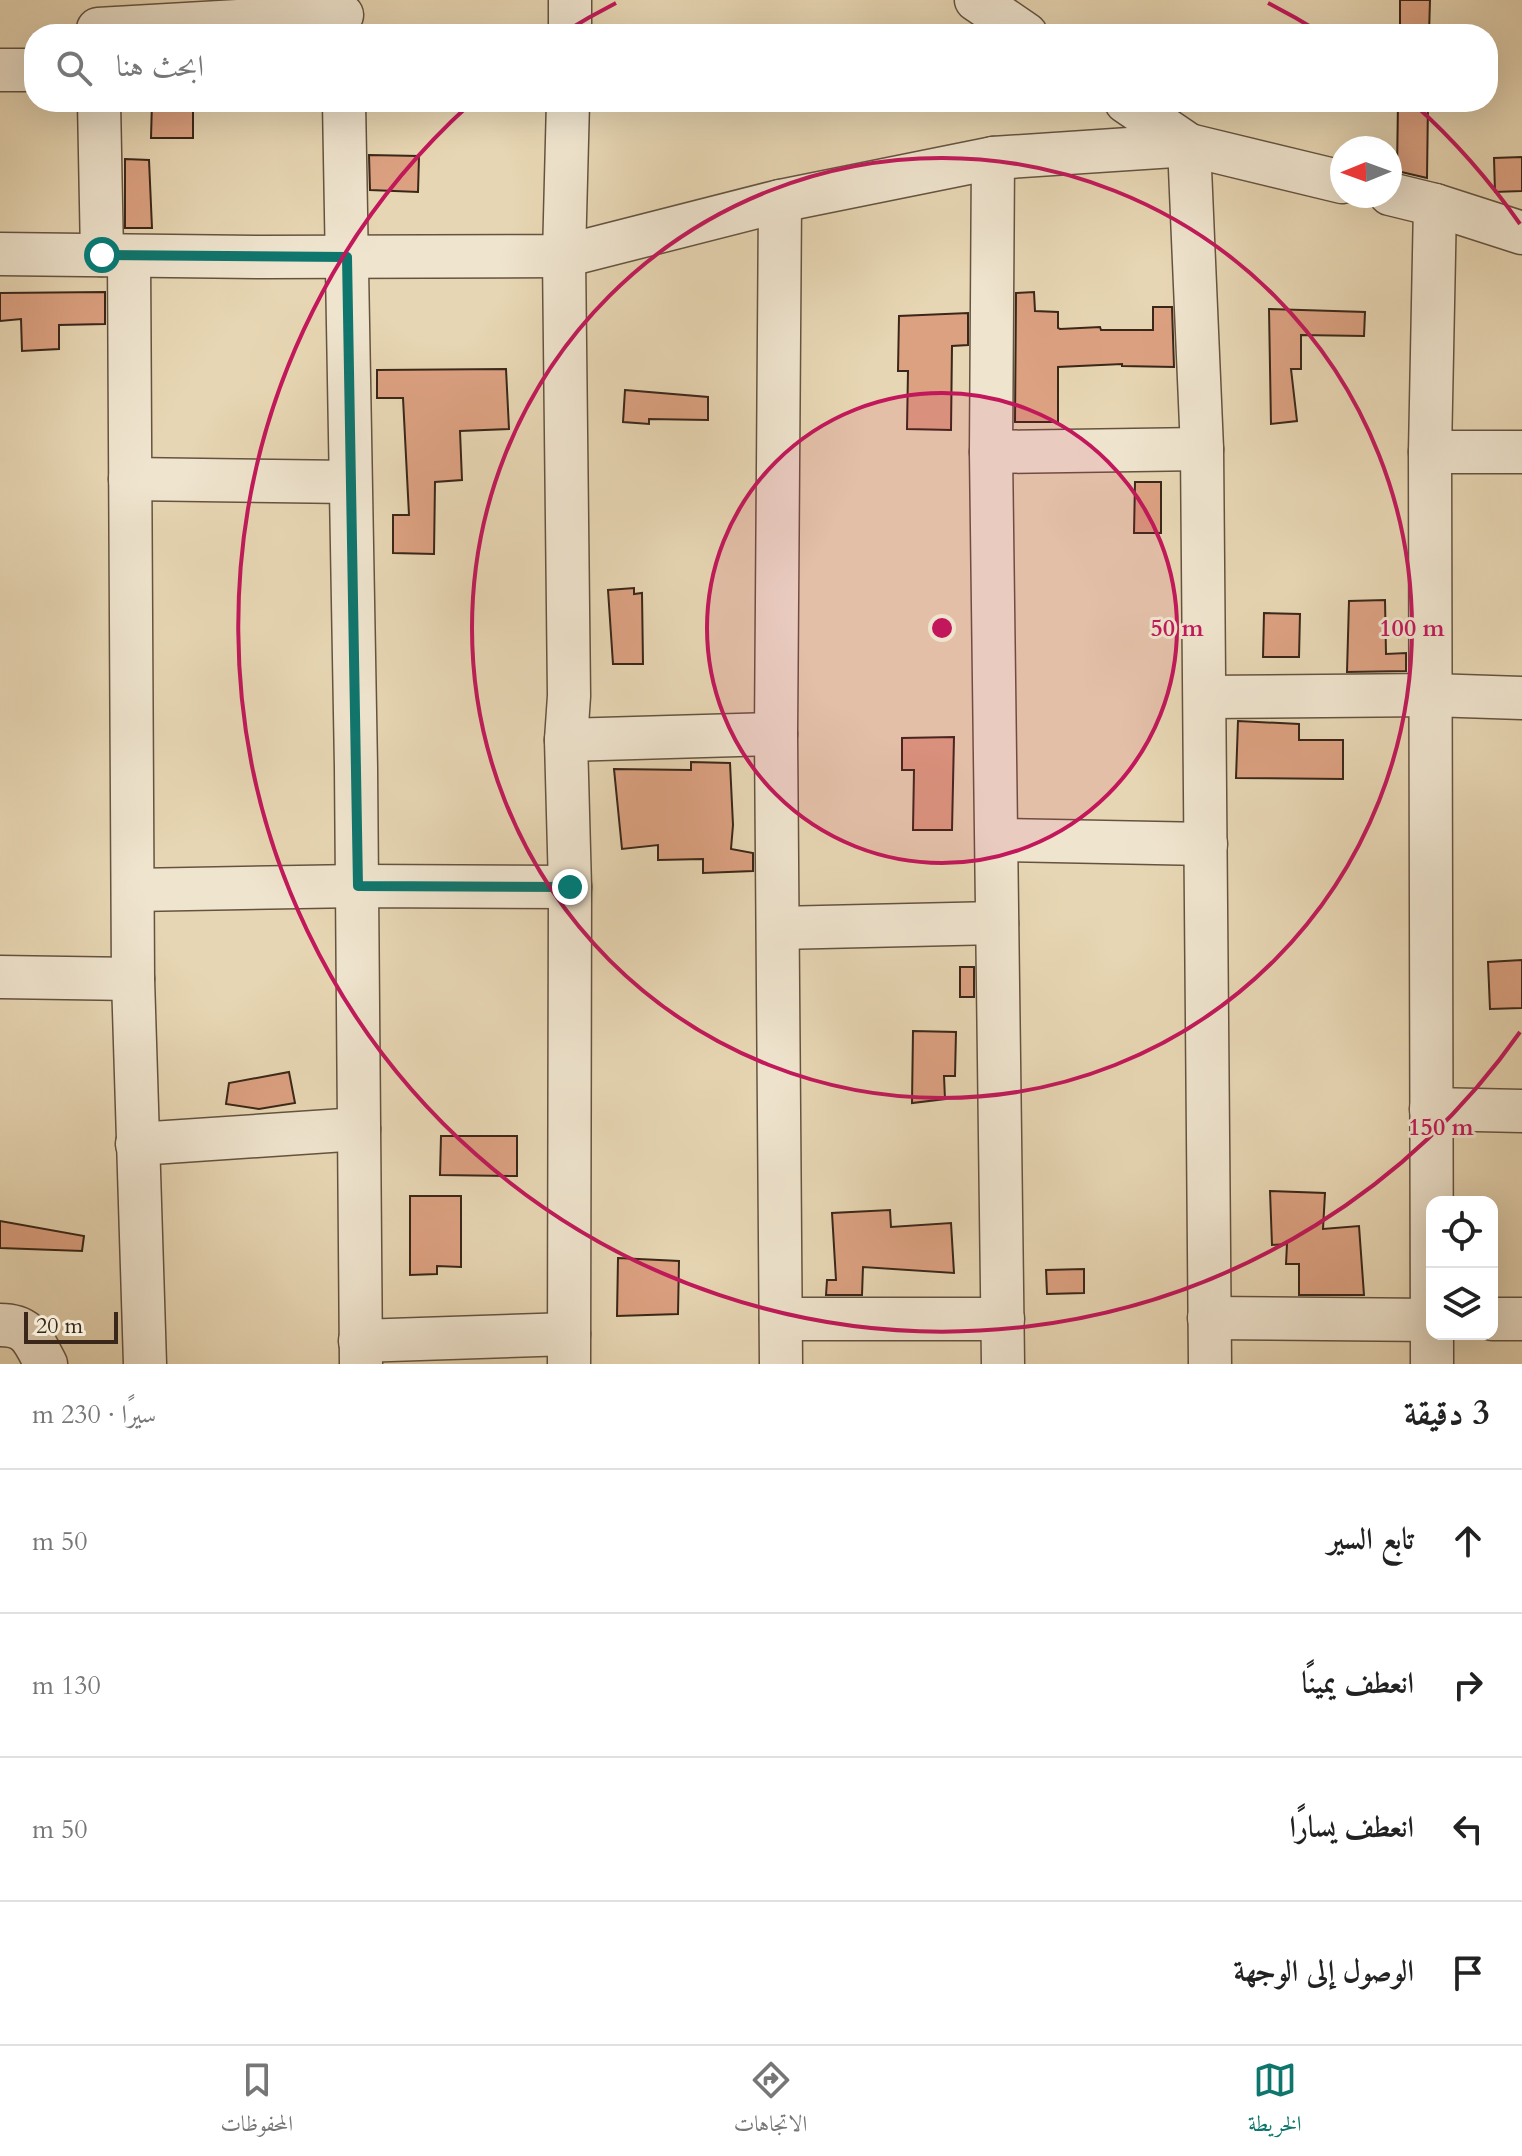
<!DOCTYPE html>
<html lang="ar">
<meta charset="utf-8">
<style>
body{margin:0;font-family:Cardo,Amiri,serif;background:#f2f2f2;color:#222;direction:rtl}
.controls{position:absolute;right:24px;bottom:24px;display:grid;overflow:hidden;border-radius:16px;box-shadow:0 8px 32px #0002}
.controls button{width:72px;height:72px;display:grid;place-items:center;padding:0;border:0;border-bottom:2px solid #e0e0e0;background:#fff;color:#222;font:40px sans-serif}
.compass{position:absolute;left:1330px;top:136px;width:72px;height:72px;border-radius:50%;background:#fff;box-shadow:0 8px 32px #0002;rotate:269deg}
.scale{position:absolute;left:24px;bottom:20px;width:94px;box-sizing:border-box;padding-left:8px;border:4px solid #3a2719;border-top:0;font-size:22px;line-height:28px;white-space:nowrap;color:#3a2719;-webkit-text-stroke:6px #efe4ce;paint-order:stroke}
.stop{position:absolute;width:24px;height:24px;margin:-18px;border:6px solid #0f766e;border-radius:50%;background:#fff}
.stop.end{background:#0f766e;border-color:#fff;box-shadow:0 2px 8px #0008}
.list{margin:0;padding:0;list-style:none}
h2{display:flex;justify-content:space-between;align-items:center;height:104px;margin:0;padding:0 32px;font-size:34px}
h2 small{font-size:26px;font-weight:400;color:#767676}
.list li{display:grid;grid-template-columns:52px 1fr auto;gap:24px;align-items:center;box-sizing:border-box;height:144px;padding:0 32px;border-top:2px solid #e0e0e0}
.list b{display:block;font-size:30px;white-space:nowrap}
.list em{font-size:26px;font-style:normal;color:#767676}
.icon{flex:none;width:44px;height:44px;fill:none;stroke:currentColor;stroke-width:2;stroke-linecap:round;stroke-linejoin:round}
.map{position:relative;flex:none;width:1522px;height:1364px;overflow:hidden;direction:ltr}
.search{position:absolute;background:#fff;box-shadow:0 8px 32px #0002;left:24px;right:24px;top:24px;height:88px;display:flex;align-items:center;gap:20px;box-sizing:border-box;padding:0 28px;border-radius:32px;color:#767676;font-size:30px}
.sheet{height:680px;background:#fff}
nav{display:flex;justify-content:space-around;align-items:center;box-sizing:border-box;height:112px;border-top:2px solid #e0e0e0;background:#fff;font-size:22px;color:#767676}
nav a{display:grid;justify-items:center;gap:4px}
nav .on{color:#0f766e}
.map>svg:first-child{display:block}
</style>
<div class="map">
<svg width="1522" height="1364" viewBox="0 0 1522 1364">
<rect width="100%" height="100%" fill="#e7d6b3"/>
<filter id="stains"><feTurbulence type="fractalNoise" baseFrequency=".0025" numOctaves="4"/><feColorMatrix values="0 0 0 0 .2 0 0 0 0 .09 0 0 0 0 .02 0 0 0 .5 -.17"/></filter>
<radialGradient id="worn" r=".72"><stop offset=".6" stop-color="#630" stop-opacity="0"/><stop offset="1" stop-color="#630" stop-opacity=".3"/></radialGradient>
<!-- building -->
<g fill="#dca181" stroke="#3a2719" stroke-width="2">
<path d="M1400 0H1430L1429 34H1400Z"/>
<path d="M152 102H193V138H151Z"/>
<path d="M1398 102H1428L1427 178 1397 171Z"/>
<path d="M369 155 419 156 418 192 370 190Z"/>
<path d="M1522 157V191L1495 192 1494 158Z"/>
<path d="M125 159 149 160 152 228H125Z"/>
<path d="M105 292V324L59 325V349L22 351 21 319 0 321V293Z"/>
<path d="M1034 292 1035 311 1058 312V328L1060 329 1100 327 1101 330H1153V307H1172L1174 367 1122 366V364L1058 367V422H1015L1016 293Z"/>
<path d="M1269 309 1365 312 1364 336 1301 335V369H1291L1297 421 1271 424Z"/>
<path d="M968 313V345L952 346 951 430 907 429 908 371H898L899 316Z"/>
<path d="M506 369 509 429 460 431 462 480 435 482 434 554 393 553V515H409L403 398H377V370Z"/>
<path d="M625 390 708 397V420L649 419V424L623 422Z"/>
<path d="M1135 482H1161V533H1134Z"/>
<path d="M634 588V594L642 593 643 664H613L608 590Z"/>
<path d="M1385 600 1386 654 1406 653V671L1347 672 1349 601Z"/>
<path d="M1264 613 1300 614 1299 657H1263Z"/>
<path d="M1238 721 1299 724V740H1343V779L1236 778Z"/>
<path d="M954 737 952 830H913L914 770H902V738Z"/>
<path d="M691 762 730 763 733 825 731 849 753 853V871L703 873V859L658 860V845L622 849 614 769 691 770Z"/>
<path d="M1522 960V1008L1490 1009 1488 962Z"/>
<rect x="960" y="967" width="14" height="30"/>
<path d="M913 1031 956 1032 955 1076H944L945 1099 912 1103Z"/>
<path d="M289 1072 295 1103 259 1109 226 1104 229 1083Z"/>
<path d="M441 1136H517V1176L440 1175Z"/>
<path d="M1270 1191 1325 1193 1323 1229 1359 1226 1364 1295H1299V1264H1286L1287 1244 1272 1245Z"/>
<path d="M410 1196H461V1267L437 1266V1274L410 1275Z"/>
<path d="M890 1210 891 1227 951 1223 954 1273 863 1267 862 1295H826L827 1280H836L832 1213Z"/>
<path d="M0 1221 84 1236 82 1251 0 1248Z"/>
<path d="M618 1258 679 1261 678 1314 617 1316Z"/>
<path d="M1084 1269V1293L1047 1294 1046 1270Z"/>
</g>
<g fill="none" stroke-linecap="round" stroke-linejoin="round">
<!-- minor casing -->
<g stroke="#655340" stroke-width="45">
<g id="minor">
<path d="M976 0 1026 34"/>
<path d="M98 29 342 15"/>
<path d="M570 34V0"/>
<path d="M0 70H34"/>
<path d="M99 102 102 255"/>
<path d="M344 102 356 768 361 1364"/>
<path d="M568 102 564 256 569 696 566 740 570 887 569 1364"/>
<path d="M1126 102 1189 145 1202 449 1210 1364"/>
<path d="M993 158 991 452 1003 1364"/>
<path d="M1390 194 1435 205 1522 233"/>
<path d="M780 201 776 734 781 1364"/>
<path d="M0 254 263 257 564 256 780 201 993 158 1189 145 1342 182"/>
<path d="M129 256 133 979 145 1364"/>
<path d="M991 452 1202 449"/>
<path d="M1430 452H1522"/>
<path d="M130 479 350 482"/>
<path d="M1205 697 1431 695 1522 698"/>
<path d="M566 740 776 734"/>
<path d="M997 840 1206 844"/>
<path d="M134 890 358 886 570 887"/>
<path d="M778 928 997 923"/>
<path d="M0 977 133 979"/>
<path d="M1431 1109 1522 1111"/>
<path d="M137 1144 359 1129"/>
<path d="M1209 1318 1432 1320"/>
<path d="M781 1319H1003"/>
<path d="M1492 1319H1522"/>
<path d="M0 1325C30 1325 33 1341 46 1364"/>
<path d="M360 1341 569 1334"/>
<path d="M1432 1364 1430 452 1435 205"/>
</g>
</g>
<!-- minor -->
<use href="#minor" stroke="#efe4ce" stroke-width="42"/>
</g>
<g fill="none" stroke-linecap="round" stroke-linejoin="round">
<!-- route -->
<path stroke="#0f766e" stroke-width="10" d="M102 255 347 257 358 886 570 887"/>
</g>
<!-- distance rings -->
<circle cx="942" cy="628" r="235" fill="#c2185b" fill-opacity=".12"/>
<g fill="none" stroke="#c2185b" stroke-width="4">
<circle cx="942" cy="628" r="235"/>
<circle cx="942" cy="628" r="470"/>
<path d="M1520 1032A705 705 0 1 1 470 104M563 33A705 705 0 0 1 616 3M1268 3A705 705 0 0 1 1321 33M1414 104A705 705 0 0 1 1520 224"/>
</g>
<circle cx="942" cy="628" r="12" fill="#c2185b" stroke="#efe4ce" stroke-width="4"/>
<g font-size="24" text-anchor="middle" font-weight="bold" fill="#c2185b" stroke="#efe4ce" stroke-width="6" stroke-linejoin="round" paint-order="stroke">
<text x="1177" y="636">50 m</text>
<text x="1412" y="636">100 m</text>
<text x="1441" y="1135">150 m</text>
</g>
<rect width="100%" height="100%" filter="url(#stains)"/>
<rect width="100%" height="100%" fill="url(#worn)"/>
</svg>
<div class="controls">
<button><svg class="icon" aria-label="locate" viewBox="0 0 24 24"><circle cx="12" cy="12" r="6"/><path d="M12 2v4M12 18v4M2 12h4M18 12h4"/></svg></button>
<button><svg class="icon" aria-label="layers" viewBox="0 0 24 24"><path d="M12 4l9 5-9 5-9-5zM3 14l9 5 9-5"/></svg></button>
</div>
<svg class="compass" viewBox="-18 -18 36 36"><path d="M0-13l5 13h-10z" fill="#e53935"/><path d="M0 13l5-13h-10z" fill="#767676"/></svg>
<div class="scale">20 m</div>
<div class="stop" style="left:102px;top:255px"></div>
<div class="stop end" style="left:570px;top:887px"></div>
<div class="search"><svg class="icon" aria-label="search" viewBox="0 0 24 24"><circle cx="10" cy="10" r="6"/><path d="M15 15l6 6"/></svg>ابحث هنا</div>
</div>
<section class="sheet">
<h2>3 دقيقة<small>سيرًا · 230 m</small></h2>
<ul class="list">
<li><svg class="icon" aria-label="ahead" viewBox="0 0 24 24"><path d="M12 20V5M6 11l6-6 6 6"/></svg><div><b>تابع السير</b></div><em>50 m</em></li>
<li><svg class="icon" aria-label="right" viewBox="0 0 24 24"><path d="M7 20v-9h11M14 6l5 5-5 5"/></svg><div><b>انعطف يمينًا</b></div><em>130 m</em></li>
<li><svg class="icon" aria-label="left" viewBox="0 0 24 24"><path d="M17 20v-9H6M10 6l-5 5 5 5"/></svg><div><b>انعطف يسارًا</b></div><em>50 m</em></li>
<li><svg class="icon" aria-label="arrive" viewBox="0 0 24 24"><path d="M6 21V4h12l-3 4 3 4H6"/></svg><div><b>الوصول إلى الوجهة</b></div></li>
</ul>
</section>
<nav>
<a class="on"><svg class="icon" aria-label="map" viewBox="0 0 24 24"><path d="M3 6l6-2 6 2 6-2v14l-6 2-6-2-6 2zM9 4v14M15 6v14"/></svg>الخريطة</a>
<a><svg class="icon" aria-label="directions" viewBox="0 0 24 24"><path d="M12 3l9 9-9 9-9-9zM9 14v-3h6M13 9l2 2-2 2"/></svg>الاتجاهات</a>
<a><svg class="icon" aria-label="saved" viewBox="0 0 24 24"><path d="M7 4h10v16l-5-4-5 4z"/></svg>المحفوظات</a>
</nav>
